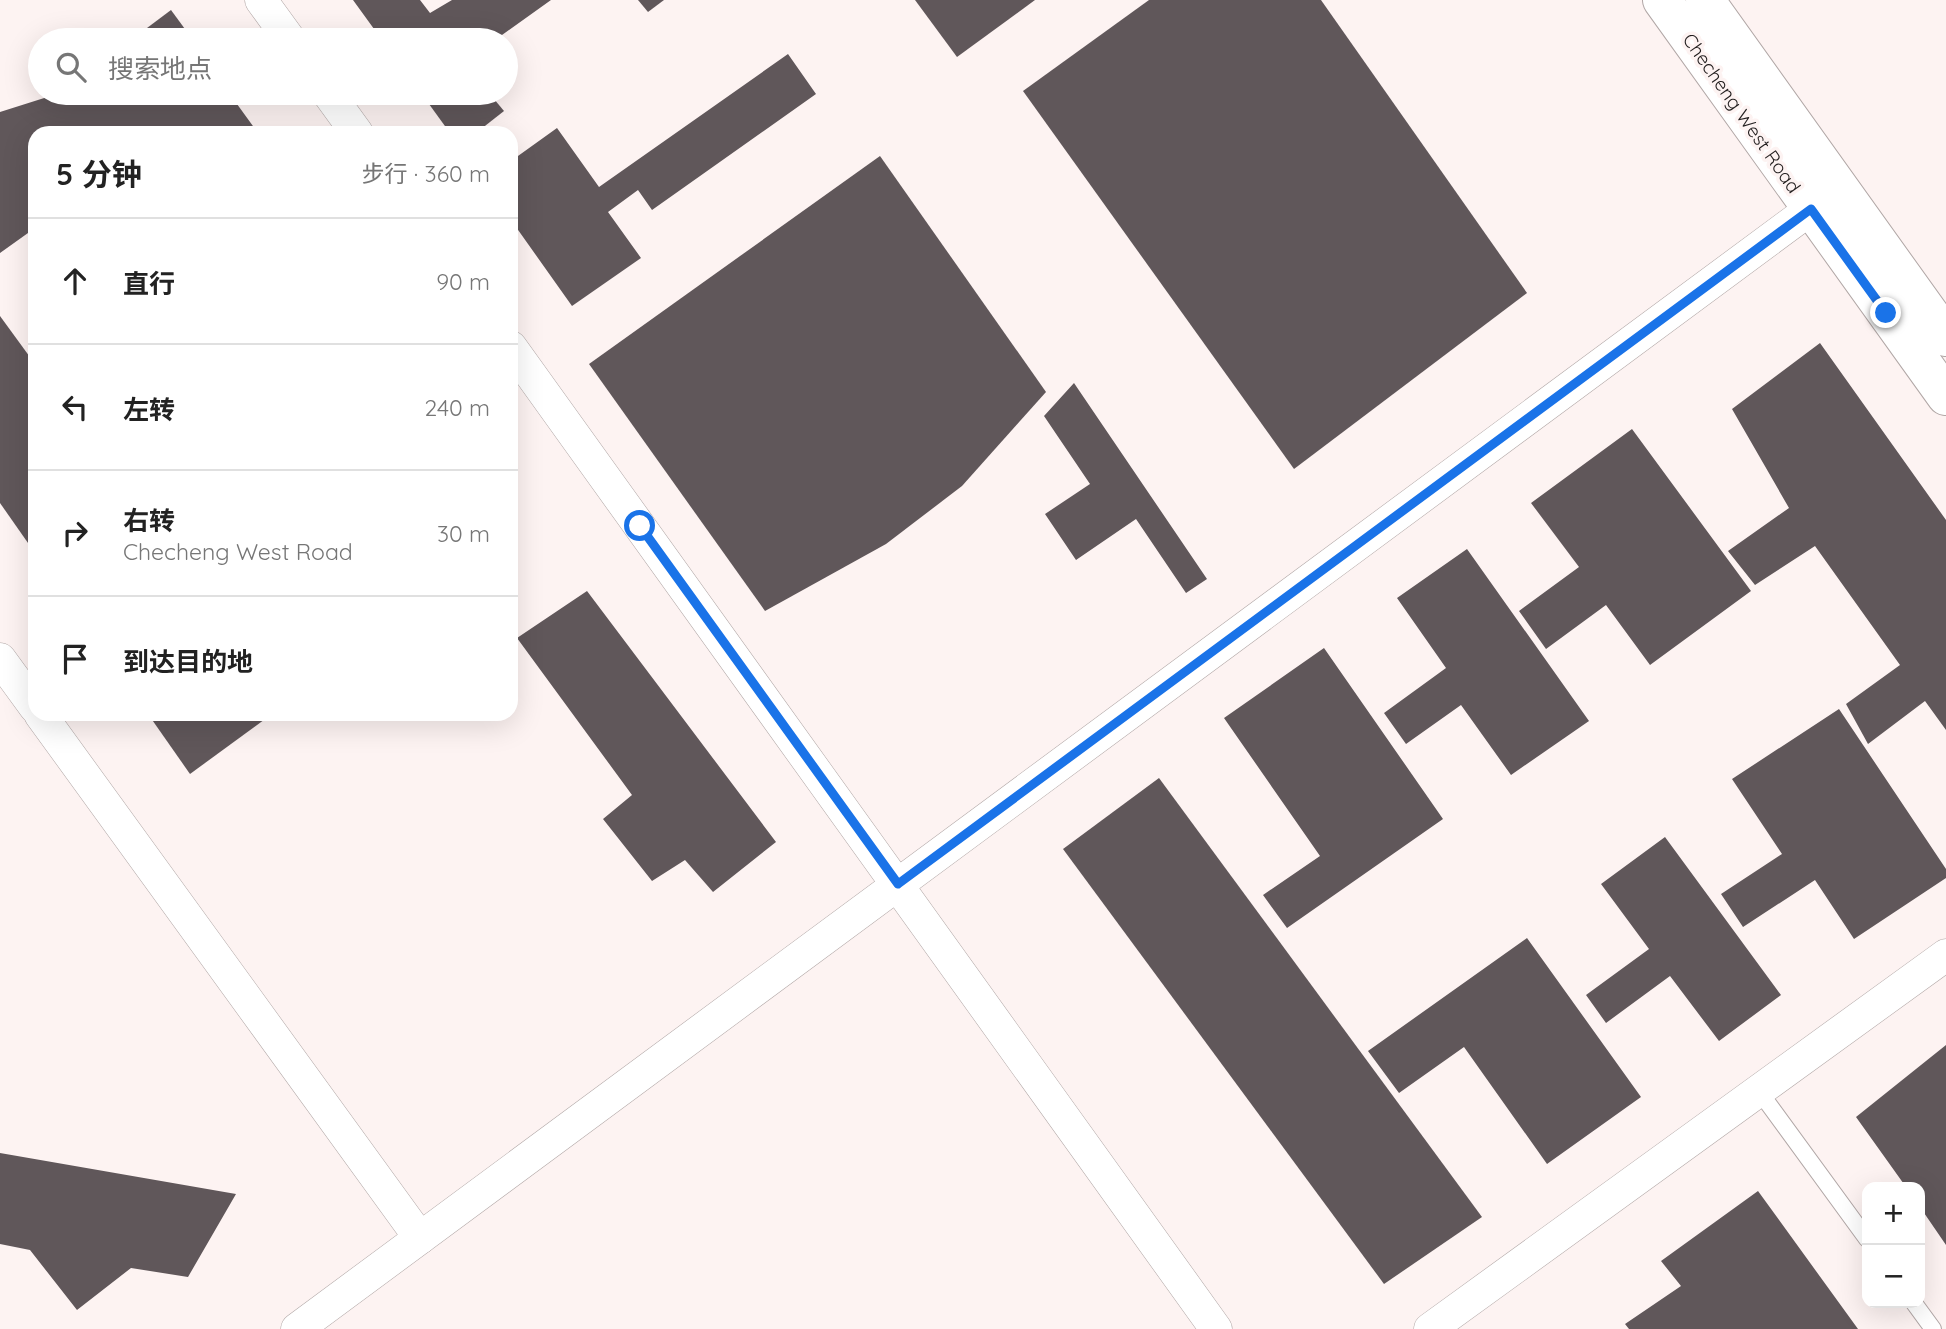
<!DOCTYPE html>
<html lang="zh">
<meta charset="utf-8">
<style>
body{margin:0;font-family:Quicksand,"Noto Sans SC",sans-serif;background:#f2f2f2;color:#222}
.controls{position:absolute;right:21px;bottom:21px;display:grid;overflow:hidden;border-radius:14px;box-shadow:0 7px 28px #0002}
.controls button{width:63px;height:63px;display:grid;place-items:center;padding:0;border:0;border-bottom:2px solid #e0e0e0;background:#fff;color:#222;font:35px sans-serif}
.stop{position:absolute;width:21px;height:21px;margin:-16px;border:5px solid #1a73e8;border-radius:50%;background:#fff}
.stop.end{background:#1a73e8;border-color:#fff;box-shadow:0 2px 7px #0008}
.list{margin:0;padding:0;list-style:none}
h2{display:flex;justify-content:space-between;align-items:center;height:91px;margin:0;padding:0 28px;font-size:30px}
h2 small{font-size:23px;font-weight:400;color:#767676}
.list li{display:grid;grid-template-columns:46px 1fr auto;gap:21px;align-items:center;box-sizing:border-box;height:126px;padding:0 28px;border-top:2px solid #e0e0e0}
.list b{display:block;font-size:26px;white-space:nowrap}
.list p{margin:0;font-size:23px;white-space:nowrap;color:#767676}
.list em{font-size:23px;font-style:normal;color:#767676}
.icon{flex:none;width:38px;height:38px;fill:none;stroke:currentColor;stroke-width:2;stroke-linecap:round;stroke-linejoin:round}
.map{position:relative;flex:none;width:1946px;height:1329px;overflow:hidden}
.search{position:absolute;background:#fff;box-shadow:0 7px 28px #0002;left:28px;top:28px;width:490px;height:77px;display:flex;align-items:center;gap:18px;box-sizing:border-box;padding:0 24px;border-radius:38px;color:#767676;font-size:26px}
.panel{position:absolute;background:#fff;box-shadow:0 7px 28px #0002;left:28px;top:126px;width:490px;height:595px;border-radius:21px}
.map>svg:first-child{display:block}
</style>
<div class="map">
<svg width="1946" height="1329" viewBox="0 0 1946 1329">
<rect width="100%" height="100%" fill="#fdf3f2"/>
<!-- building -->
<g fill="#60575a">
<path d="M353 0H420L430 13 452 0H551L495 40H382Z"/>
<path d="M638 0H664L648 12Z"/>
<path d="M915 0H1035L957 57Z"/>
<path d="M1149 0H1321L1527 293 1294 469 1023 91Z"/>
<path d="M171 10 193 40H131Z"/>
<path d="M788 54 816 94 652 210 638 190 608 212 641 258 572 306 511 220V161L557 128 599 187Z"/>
<path d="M60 93H229L258 133H35V228L0 253V112Z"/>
<path d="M421 93H489L504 111 476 133H450Z"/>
<path d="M880 156 1046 392 962 486 886 544 765 611 589 364Z"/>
<path d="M0 316 35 364V553L0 503Z"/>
<path d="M1820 343 1946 520V730L1925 701 1868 744 1846 704 1900 665 1815 546 1755 585 1728 551 1789 508 1732 409Z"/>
<path d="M1074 383 1207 579 1186 593 1136 519 1076 560 1045 514 1090 484 1044 416Z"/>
<path d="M1632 429 1751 591 1650 665 1606 605 1546 649 1519 611 1579 567 1531 503Z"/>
<path d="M1467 549 1589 721 1511 775 1461 705 1406 744 1384 713 1446 668 1397 598Z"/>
<path d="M587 591 776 842 713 892 685 860 652 881 603 819 632 795 517 638Z"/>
<path d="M1324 648 1443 819 1287 928 1263 895 1320 856 1224 718Z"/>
<path d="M1839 709 1946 869V878L1854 939 1815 880 1743 927 1721 894 1782 854 1732 779Z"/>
<path d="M148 714H272L190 774Z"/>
<path d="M1159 778 1482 1217 1384 1284 1063 849Z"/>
<path d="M1665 837 1781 995 1719 1041 1670 976 1606 1023 1586 995 1649 949 1601 884Z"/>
<path d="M1527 938 1641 1097 1547 1164 1464 1047 1399 1093 1368 1051Z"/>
<path d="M1946 1045V1245L1920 1207V1187H1906L1856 1117Z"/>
<path d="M0 1153 236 1194 188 1277 131 1268 77 1310 30 1250 0 1244Z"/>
<path d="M1758 1191 1858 1329H1629L1625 1324 1681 1286 1661 1261Z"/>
</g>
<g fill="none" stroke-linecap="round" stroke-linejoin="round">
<!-- service casing -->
<g stroke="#b1a7a6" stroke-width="18">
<g id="service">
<path d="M1759 1091 1867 1239"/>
<path d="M1914 1303 1933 1329"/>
</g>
</g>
<!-- minor casing -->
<g stroke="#b1a7a6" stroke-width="33">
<g id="minor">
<path d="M261 0 290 40"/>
<path d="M328 93 357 133"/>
<path d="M511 347 1216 1329"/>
<path d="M0 659 35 707"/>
<path d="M40 714 420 1238"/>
<path d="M297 1329 1831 194"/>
<path d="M1430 1329 1946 955"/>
</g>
</g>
<!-- secondary casing -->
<g stroke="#b1a7a6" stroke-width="40">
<g id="secondary">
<path d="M1662 0 1946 396"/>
<path d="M1705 0 1946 337"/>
</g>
</g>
<!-- service -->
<use href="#service" stroke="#fff" stroke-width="16"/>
<!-- minor -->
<use href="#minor" stroke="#fff" stroke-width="32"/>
<!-- secondary -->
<use href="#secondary" stroke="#fff" stroke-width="38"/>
</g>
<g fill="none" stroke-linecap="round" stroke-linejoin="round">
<!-- route -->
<path stroke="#1a73e8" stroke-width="9" d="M640 526 898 884 1811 209 1886 313"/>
</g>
<g text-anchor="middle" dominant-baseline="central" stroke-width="7" stroke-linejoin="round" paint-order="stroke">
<!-- street labels -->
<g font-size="19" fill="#211d1d" stroke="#fdf3f2">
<text transform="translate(1742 113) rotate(55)">Checheng West Road</text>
</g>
</g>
</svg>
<div class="controls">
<button>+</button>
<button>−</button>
</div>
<div class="stop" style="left:640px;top:526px"></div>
<div class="stop end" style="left:1886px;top:313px"></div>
<div class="search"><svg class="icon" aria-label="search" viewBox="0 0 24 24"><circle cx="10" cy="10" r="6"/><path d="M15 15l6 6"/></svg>搜索地点</div>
<section class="panel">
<h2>5 分钟<small>步行 · 360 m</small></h2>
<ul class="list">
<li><svg class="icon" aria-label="ahead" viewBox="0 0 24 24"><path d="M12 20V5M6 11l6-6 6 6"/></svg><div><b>直行</b></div><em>90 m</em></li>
<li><svg class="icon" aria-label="left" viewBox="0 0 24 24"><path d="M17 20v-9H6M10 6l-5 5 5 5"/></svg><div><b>左转</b></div><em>240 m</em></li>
<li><svg class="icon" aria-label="right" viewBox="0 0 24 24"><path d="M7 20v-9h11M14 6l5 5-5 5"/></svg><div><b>右转</b><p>Checheng West Road</p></div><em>30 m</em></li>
<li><svg class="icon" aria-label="arrive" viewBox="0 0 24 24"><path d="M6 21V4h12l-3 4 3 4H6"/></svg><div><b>到达目的地</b></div></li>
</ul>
</section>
</div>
